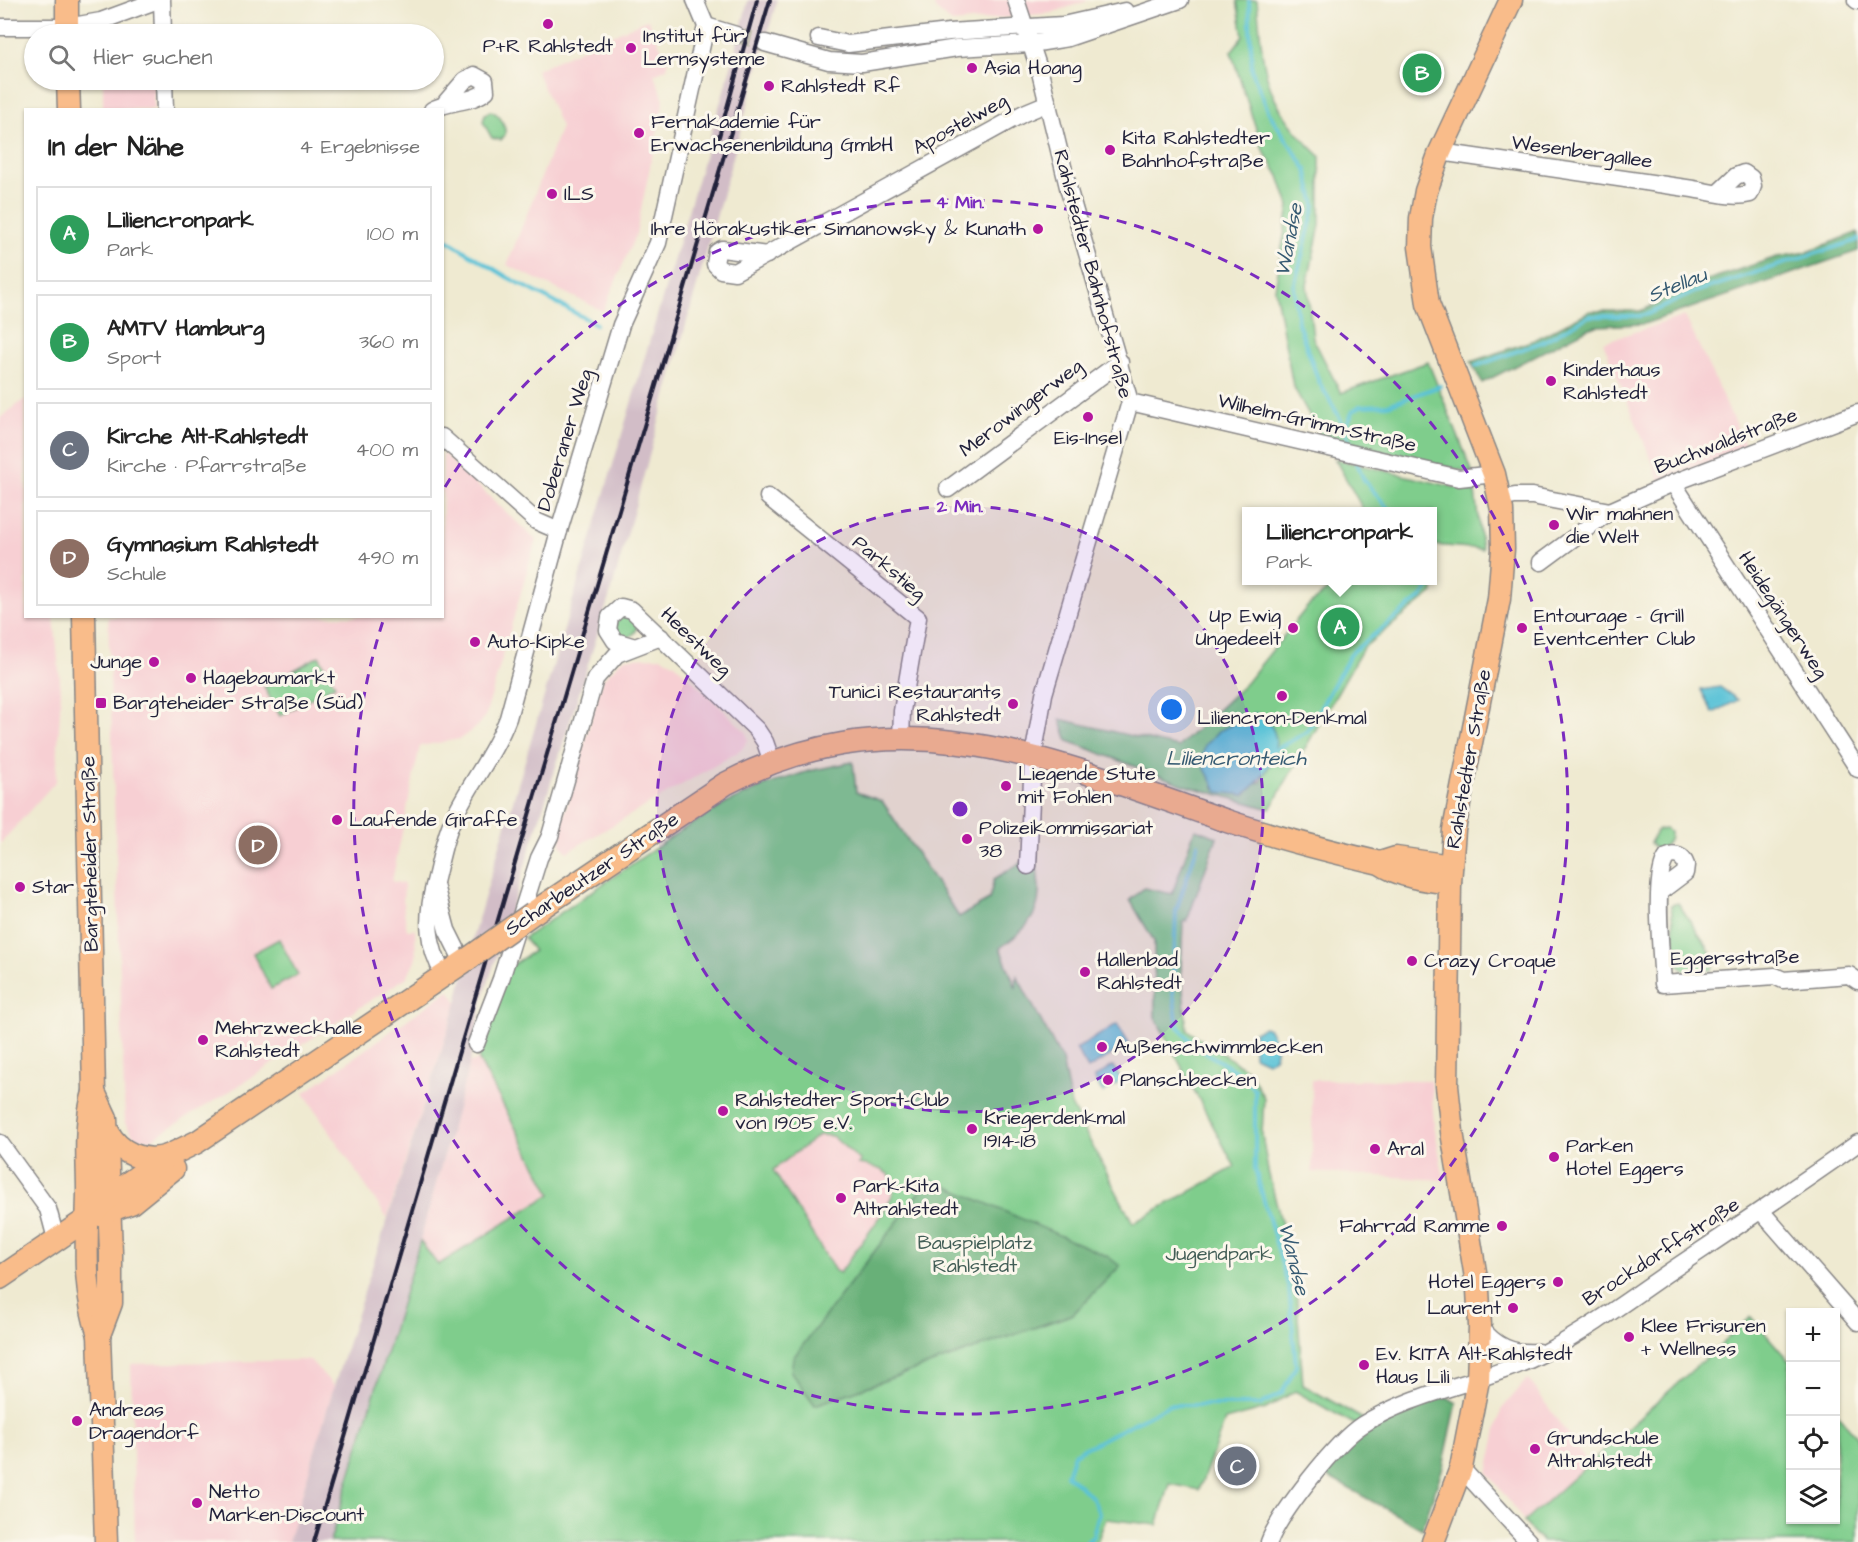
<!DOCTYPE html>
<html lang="de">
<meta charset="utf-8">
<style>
body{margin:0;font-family:"Architects Daughter",sans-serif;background:#f2f2f2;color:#222}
.controls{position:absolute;right:18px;bottom:18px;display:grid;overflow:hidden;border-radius:0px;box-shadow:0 2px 4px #0004}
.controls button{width:54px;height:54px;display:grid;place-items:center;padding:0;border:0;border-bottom:2px solid #e0e0e0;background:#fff;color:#222;font:30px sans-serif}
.you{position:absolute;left:1172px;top:710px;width:21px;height:21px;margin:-15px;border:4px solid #fff;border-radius:50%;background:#1a73e8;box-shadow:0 0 0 9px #1a73e833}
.badge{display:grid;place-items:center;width:39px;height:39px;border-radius:50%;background:#0f766e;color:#fff;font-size:20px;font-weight:700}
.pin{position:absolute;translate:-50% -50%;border:3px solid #fff;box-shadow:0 2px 6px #0006}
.popup{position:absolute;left:1242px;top:507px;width:195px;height:78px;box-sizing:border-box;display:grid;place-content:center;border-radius:0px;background:#fff;filter:drop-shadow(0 2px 4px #0005);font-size:20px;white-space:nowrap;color:#767676}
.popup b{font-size:22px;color:#222}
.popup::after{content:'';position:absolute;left:50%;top:100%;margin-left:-12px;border:12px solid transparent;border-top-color:#fff}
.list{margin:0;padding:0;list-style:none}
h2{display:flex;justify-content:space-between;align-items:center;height:78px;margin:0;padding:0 24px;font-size:26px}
h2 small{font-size:20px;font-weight:400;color:#767676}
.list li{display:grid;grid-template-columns:39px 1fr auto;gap:18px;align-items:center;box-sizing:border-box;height:96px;margin:0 12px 12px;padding:0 12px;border:2px solid #e0e0e0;border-radius:0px}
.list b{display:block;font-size:22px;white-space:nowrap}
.list p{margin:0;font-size:20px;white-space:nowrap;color:#767676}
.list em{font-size:20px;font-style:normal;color:#767676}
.icon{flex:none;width:33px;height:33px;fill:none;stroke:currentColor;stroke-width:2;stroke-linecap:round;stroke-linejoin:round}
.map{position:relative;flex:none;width:1858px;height:1542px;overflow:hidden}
.search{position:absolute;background:#fff;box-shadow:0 2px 4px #0004;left:24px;top:24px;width:420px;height:66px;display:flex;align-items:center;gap:15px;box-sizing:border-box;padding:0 21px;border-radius:33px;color:#767676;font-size:22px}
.panel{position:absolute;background:#fff;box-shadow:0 2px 4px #0004;left:24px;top:108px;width:420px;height:510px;border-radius:0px}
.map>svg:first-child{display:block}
</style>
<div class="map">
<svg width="1858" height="1542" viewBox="0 0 1858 1542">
<rect width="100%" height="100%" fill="#fbf7ec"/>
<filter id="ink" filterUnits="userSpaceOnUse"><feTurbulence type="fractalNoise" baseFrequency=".0167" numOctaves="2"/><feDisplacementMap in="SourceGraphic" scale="12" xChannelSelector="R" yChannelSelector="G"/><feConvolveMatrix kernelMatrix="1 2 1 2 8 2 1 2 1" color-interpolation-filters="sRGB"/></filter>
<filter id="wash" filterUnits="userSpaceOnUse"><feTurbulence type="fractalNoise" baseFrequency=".008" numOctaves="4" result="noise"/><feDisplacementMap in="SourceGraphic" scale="24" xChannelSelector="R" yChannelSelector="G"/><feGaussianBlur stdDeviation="1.35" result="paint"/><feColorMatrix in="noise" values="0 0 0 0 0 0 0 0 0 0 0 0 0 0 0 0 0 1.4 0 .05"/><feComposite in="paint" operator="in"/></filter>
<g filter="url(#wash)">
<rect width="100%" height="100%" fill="#efead1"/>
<!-- built -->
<g fill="#f7cfd3">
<path d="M933 0H1090L1051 13 952 23 935 9Z"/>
<path d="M648 19 668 63 667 68 654 74 664 99 636 234 603 311 507 265 561 127 536 70Z"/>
<path d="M103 80H153L154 109H103Z"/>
<path d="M1685 316 1748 451 1660 481 1603 342Z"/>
<path d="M25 399 26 616 54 617 61 692 56 781 0 844V418Z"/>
<path d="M443 453 536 540 486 714 478 726 460 739 420 746 392 881 404 884 403 904 407 930 415 929 416 958 407 977 235 1088 150 1140 135 1138 125 1123 108 617 442 616Z"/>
<path d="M661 657 674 663 746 732 748 740 741 750 567 852 561 845 560 831 602 680 624 658Z"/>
<path d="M449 990 457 1002 387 1218 304 1093Z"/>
<path d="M479 1060 551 1194 438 1266 420 1241 470 1062Z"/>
<path d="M1312 1080H1431L1434 1125 1444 1180 1312 1172Z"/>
<path d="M819 1135H832L861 1161 859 1164 888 1172 894 1180 895 1191 890 1204 840 1273 835 1271 773 1170Z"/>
<path d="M310 1360 334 1386 288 1542H135L131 1364Z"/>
<path d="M1528 1378 1589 1465 1524 1521 1488 1473 1501 1410Z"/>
</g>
<!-- industrial -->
<path fill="#d2bdc7" d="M748 0H777L613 585 483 999 470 1062 420 1241 330 1542H288L334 1386 457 1002 473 936 735 53Z"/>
<!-- green -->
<g fill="#7fcd8c" stroke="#507864" stroke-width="1.5" fill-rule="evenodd">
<path d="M1237 0H1257C1264 74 1263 103 1320 156V225L1307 285 1313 338 1341 393 1428 362 1473 473 1322 438 1293 386 1275 289 1289 206 1279 176 1263 150 1231 52 1243 36Z"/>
<path d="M490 111C500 113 506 126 505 135L501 140 492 138 483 122 485 114Z"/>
<path d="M1335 459 1475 492 1482 549 1433 545V512L1364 511Z"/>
<path d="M1338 581H1433V593L1363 648 1270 809 1184 785 1068 741 1060 719 1178 747 1246 683 1307 607ZM1277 749 1261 782 1214 788C1214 777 1205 769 1202 759Z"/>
<circle cx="626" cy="626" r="11"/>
<path d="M319 656 335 685 280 716 264 687Z"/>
<path d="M853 762 856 792 882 801 959 917 989 900 994 879 1037 853C1036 867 1039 880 1039 892 1039 919 1020 934 1000 948L1016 988 1017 976 1062 1060 1071 1105 1133 1223 1235 1167 1155 1017 1154 941 1130 900 1144 888 1172 894 1195 829 1217 837 1187 921 1183 922 1181 970 1187 1030 1250 1072 1264 1098 1262 1134 1268 1171 1295 1275 1303 1385 1363 1419 1356 1425 1295 1391 1266 1409 1225 1420 1199 1490 1170 1484 1157 1525 1106 1519 1097 1542H330L420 1241 438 1265 551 1194 479 1060V1046L509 967 534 951 524 938 682 830 727 803 764 786 809 771ZM819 1135 832 1136 861 1161 858 1164C911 1171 896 1195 873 1227 862 1242 851 1257 840 1273L835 1271 773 1170ZM930 1179 1120 1266 1073 1314 815 1405 793 1358Z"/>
<path d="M1666 829 1670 832C1671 842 1665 846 1657 850L1650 843 1657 830Z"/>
<path d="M1678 903 1715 959 1712 970 1685 971 1677 963 1671 905Z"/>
<path d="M279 939 298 975 271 989 253 953Z"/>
<path d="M1751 1317 1790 1362V1520H1836V1413L1858 1438V1542H1542L1524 1522Z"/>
</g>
<!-- forest -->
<g fill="#67b078" stroke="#44695a" stroke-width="1.5">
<path d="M1858 232V251L1644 324 1597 326 1587 329 1482 383 1471 362 1534 340 1590 311H1640L1657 304 1671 292 1777 257 1807 252Z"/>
<path d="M930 1179 1107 1256 1120 1266 1073 1314 815 1405 791 1372 793 1358Z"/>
<path d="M1444 1395 1457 1403 1443 1467 1422 1529 1321 1473 1362 1430Z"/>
</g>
<!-- water -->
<g fill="#5ac2d7" stroke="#3e7289" stroke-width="1.5">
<path d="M1720 687 1738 700 1713 713 1701 690Z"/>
<path d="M1255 713C1295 733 1269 775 1244 795L1218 792 1205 769 1202 759 1205 745 1219 731Z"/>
<path d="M1117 1024 1129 1044 1088 1069 1076 1049Z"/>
<path d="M1264 1027 1269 1029 1277 1044 1275 1057 1267 1062 1254 1056V1032Z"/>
<path d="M1113 1066 1122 1081 1103 1093 1094 1078Z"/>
</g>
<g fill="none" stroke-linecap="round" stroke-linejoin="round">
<!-- stream -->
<g stroke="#5ac2d7" stroke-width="4">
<path d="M1249 1 1252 71 1269 113 1306 169 1315 205 1294 287 1298 323 1319 382 1340 418 1352 448"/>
<path d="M442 237 507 277 596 324"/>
<path d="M1476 366 1542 342 1589 316H1639L1648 314 1695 292 1858 240"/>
<path d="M1344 430 1353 411 1360 406 1388 405 1440 386"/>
<path d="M1356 461 1364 480 1391 512"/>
<path d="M1273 751 1307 732 1352 652 1423 596 1430 585V580"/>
<path d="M1087 1542 1093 1536 1099 1513 1092 1497 1067 1475 1074 1454 1169 1405H1260L1282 1393 1296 1366 1289 1289 1255 1169V1090L1239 1073 1193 1045 1178 1026 1173 993 1176 911 1198 844"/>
</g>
</g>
</g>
<g filter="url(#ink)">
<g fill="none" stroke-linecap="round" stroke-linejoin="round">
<!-- minor-tunnel -->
<path stroke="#c6c2b3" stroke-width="16" stroke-dasharray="16 8" stroke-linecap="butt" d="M736 35 765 43"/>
<!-- minor casing -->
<g stroke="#888686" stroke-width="19">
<g id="minor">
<path d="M162 0 163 34"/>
<path d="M1016 0 1040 72 1069 191 1130 402 1044 694 1033 757 1028 866"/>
<path d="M1856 0 1858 1"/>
<path d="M706 26 736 35"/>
<path d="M0 27H67L101 21 158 0"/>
<path d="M819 38 848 44 949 32 1063 25 1125 11"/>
<path d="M765 43 829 61 862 63 957 48 1031 44 1068 38 1180 0"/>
<path d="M164 80 165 110"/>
<path d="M432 110C450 100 472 103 486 91L485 81 474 75 465 80 446 102"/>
<path d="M1440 152 1693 189C1711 192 1732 199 1750 194L1753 186 1751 178 1744 173 1736 176 1718 193"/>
<path d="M767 255 722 249 717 252 715 264 721 270 735 272 1024 113 1048 103"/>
<path d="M1130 402 1459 478 1494 474"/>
<path d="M442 437 536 521 559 531"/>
<path d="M1673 483 1858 769"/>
<path d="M948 489 1120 362"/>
<path d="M768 497 918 618 902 711 901 739"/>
<path d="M1500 499 1515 496H1532L1610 511 1673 483 1858 413"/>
<path d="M1541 562 1610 511"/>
<path d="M632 646 615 641 608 630 610 617 621 607 632 610 757 730 765 742 772 762"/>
<path d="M435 885 447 930 463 962"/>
<path d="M1661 891 1685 873 1686 865C1683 856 1675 853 1667 857 1652 875 1662 959 1663 984L1775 976 1783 980 1849 975 1858 981"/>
<path d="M444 975C427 945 426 919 434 886 440 864 443 841 453 819 469 784 494 755 508 718L559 531 621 325 658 243 706 26 695 0"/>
<path d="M476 1044 501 979 539 858 550 836 595 679 617 654 661 637"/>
<path d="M0 1143 48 1209 56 1239"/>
<path d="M1761 1211 1858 1322"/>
<path d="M1480 1326C1495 1347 1513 1354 1538 1352"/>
<path d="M1461 1468 1529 1542"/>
<path d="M1269 1542C1280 1513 1336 1442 1362 1425 1417 1390 1486 1383 1544 1353 1586 1331 1627 1301 1666 1274 1730 1231 1795 1188 1858 1143"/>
</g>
</g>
<!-- major casing -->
<g stroke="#888686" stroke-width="25">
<g id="major">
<path d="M67 0V34"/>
<path d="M68 80 69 110"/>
<path d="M84 616 94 1092C84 1126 88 1157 88 1193 87 1243 82 1286 99 1335L106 1542"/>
<path d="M1380 863 1396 858 1451 866"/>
<path d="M533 913 725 784C901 691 1056 762 1227 821 1277 838 1329 851 1380 863 1401 877 1425 880 1450 883"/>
<path d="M94 1092 106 1118 111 1253V1303L99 1335"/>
<path d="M107 1130C118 1153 144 1164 168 1156"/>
<path d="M97 1215 131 1203 173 1169"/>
<path d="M0 1278 87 1219 109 1197 138 1176 168 1156 197 1142 468 959"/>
<path d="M1433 1542 1461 1468 1478 1380 1480 1326 1478 1290 1452 1132 1447 1086 1450 883 1454 830 1499 599 1503 549 1502 510 1494 474 1428 304 1420 247 1421 218 1426 191 1440 152 1511 0"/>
</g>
</g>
<!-- minor -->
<use href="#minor" stroke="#fff" stroke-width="16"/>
<!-- major -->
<use href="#major" stroke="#f9bc8a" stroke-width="22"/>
<!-- rail -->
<g stroke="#22223b" stroke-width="4">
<path d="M718 140 757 0"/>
<path d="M314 1542 770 0"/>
</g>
<!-- major-bridge casing -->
<g stroke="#888686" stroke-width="25" stroke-linecap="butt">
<path id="major-bridge" d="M468 959 533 913"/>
</g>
<!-- major-bridge -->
<use href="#major-bridge" stroke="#f9bc8a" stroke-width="22"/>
</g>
</g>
<!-- distance rings -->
<circle cx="960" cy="809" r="303" fill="#7b2cbf" fill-opacity=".12"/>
<g fill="none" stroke="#7b2cbf" stroke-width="3" stroke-dasharray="10 8">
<circle cx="960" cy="809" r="303"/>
<path d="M445 487A607 607 0 1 1 383 621"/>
</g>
<!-- markers -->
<g fill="#b5179e" stroke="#fbf7ec" stroke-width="2">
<circle cx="548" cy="24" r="6"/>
<circle cx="631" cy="48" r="6"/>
<circle cx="972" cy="68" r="6"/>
<circle cx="769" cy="86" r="6"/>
<circle cx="639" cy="133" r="6"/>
<circle cx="1110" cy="150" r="6"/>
<circle cx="552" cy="194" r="6"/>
<circle cx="1038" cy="229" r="6"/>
<circle cx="1551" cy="381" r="6"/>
<circle cx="1088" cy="417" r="6"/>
<circle cx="1554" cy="525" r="6"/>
<circle cx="1293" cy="628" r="6"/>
<circle cx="1522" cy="628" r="6"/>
<circle cx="475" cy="642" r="6"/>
<circle cx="154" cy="662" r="6"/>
<circle cx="191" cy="678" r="6"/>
<circle cx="1282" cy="696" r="6"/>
<rect x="95" y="697" width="12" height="12" rx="3"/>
<circle cx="1013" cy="704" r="6"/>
<circle cx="1006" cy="786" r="6"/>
<circle cx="337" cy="820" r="6"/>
<circle cx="967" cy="839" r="6"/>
<circle cx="20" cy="887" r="6"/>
<circle cx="1412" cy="961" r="6"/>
<circle cx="1085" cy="972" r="6"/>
<circle cx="203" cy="1040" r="6"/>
<circle cx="1102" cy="1047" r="6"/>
<circle cx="1108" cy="1080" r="6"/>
<circle cx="723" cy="1111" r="6"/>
<circle cx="972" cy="1129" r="6"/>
<circle cx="1375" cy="1149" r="6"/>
<circle cx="1554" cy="1157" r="6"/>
<circle cx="841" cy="1198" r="6"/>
<circle cx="1502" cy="1226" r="6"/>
<circle cx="1558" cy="1282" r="6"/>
<circle cx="1513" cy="1308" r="6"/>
<circle cx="1629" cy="1337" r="6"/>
<circle cx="1364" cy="1365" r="6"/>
<circle cx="77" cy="1421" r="6"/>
<circle cx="1535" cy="1449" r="6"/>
<circle cx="197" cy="1503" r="6"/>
</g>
<g text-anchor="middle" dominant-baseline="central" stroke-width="6" stroke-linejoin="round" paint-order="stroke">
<!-- poi labels -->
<g font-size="20" fill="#22223b" stroke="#fbf7ec" text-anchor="start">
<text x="643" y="36">Institut für<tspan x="643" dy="23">Lernsysteme</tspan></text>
<text x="548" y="46" text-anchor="middle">P+R Rahlstedt</text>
<text x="984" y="68">Asia Hoang</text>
<text x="781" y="86">Rahlstedt Rf</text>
<text x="651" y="122">Fernakademie für<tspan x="651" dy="23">Erwachsenenbildung GmbH</tspan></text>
<text x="1122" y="138">Kita Rahlstedter<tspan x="1122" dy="23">Bahnhofstraße</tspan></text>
<text x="564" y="194">ILS</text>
<text x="1026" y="229" text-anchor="end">Ihre Hörakustiker Simanowsky &amp; Kunath</text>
<text x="1563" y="370">Kinderhaus<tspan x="1563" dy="23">Rahlstedt</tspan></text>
<text x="1088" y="438" text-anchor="middle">Eis-Insel</text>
<text x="1566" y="514">Wir mahnen<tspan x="1566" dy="23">die Welt</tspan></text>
<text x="1281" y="616" text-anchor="end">Up Ewig<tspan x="1281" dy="23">Ungedeelt</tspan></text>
<text x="1534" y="616">Entourage - Grill<tspan x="1534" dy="23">Eventcenter Club</tspan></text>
<text x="487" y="642">Auto-Kipke</text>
<text x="142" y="662" text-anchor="end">Junge</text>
<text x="203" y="678">Hagebaumarkt</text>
<text x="1001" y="692" text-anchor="end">Tunici Restaurants<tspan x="1001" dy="23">Rahlstedt</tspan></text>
<text x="113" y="703">Bargteheider Straße (Süd)</text>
<text x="1282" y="718" text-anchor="middle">Liliencron-Denkmal</text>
<text x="1018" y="774">Liegende Stute<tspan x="1018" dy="23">mit Fohlen</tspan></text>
<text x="349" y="820">Laufende Giraffe</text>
<text x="979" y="828">Polizeikommissariat<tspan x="979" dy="23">38</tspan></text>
<text x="32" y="887">Star</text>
<text x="1097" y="960">Hallenbad<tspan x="1097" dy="23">Rahlstedt</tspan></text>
<text x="1424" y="961">Crazy Croque</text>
<text x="215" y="1028">Mehrzweckhalle<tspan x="215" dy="23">Rahlstedt</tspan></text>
<text x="1114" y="1047">Außenschwimmbecken</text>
<text x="1120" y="1080">Planschbecken</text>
<text x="735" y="1100">Rahlstedter Sport-Club<tspan x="735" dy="23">von 1905 e.V.</tspan></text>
<text x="984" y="1118">Kriegerdenkmal<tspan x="984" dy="23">1914–18</tspan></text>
<text x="1566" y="1146">Parken<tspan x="1566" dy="23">Hotel Eggers</tspan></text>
<text x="1387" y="1149">Aral</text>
<text x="853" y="1186">Park-Kita<tspan x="853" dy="23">Altrahlstedt</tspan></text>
<text x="1490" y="1226" text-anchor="end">Fahrrad Ramme</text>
<text x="1546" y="1282" text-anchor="end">Hotel Eggers</text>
<text x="1501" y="1308" text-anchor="end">Laurent</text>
<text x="1641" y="1326">Klee Frisuren<tspan x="1641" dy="23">+ Wellness</tspan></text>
<text x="1376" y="1354">Ev. KITA Alt-Rahlstedt<tspan x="1376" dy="23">Haus Lili</tspan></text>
<text x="89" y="1410">Andreas<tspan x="89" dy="23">Dragendorf</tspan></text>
<text x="1547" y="1438">Grundschule<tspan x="1547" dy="23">Altrahlstedt</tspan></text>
<text x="209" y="1492">Netto<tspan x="209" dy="23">Marken-Discount</tspan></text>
</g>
<!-- street labels -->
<g font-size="20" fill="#22223b" stroke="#fbf7ec">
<text transform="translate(960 124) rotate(-29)">Apostelweg</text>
<text transform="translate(1582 152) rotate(8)">Wesenbergallee</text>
<text transform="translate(1093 274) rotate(75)">Rahlstedter Bahnhofstraße</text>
<text transform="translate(1021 408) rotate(-37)">Merowingerweg</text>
<text transform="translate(1317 423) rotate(13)">Wilhelm-Grimm-Straße</text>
<text transform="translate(565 440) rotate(-73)">Doberaner Weg</text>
<text transform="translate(1726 441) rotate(-21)">Buchwaldstraße</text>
<text transform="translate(889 568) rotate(40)">Parkstieg</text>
<text transform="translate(1783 615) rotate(57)">Heidegängerweg</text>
<text transform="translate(696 642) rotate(44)">Heestweg</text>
<text transform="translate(1469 759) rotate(-80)">Rahlstedter Straße</text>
<text transform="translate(90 854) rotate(-91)">Bargteheider Straße</text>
<text transform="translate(592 874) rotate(-34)">Scharbeutzer Straße</text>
<text transform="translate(1735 958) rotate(-1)">Eggersstraße</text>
<text transform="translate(1661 1252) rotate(-33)">Brockdorffstraße</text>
</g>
<!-- park labels -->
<g font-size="20" fill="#435e57" stroke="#fbf7ec">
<text x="975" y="1243">Bauspielplatz<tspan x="975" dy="23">Rahlstedt</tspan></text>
<text x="1219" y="1254">Jugendpark</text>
</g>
<!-- water labels -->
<g font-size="21" font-style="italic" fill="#365a72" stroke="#fbf7ec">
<text transform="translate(1289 240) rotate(-79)">Wandse</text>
<text transform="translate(1677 285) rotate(-22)">Stellau</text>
<text x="1236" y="758">Liliencronteich</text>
<text transform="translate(1294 1259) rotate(76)">Wandse</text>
</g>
</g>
<circle cx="960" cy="809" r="9" fill="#7b2cbf" stroke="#fbf7ec" stroke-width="3"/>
<g font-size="18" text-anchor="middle" font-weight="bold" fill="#7b2cbf" stroke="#fbf7ec" stroke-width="6" stroke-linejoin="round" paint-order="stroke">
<text x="960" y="208">4 Min.</text>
<text x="960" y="512">2 Min.</text>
</g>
</svg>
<div class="controls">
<button>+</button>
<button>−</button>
<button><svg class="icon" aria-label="locate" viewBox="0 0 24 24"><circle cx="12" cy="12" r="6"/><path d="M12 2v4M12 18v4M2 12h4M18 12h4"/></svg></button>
<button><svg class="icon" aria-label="layers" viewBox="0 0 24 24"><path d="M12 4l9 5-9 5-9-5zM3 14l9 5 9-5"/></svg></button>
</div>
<div class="you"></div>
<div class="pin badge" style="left:1340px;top:627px;background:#2e9e5b">A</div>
<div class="popup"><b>Liliencronpark</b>Park</div>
<div class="pin badge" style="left:1422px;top:73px;background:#2e9e5b">B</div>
<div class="pin badge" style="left:1237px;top:1466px;background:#6b7280">C</div>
<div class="pin badge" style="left:258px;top:845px;background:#8d6e63">D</div>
<div class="search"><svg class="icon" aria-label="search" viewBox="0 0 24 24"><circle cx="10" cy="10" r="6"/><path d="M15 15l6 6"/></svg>Hier suchen</div>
<section class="panel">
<h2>In der Nähe<small>4 Ergebnisse</small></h2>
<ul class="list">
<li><span class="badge" style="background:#2e9e5b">A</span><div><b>Liliencronpark</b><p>Park</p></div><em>100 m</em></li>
<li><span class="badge" style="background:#2e9e5b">B</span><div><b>AMTV Hamburg</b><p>Sport</p></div><em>360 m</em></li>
<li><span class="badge" style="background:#6b7280">C</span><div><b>Kirche Alt-Rahlstedt</b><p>Kirche · Pfarrstraße</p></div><em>400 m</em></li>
<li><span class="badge" style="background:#8d6e63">D</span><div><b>Gymnasium Rahlstedt</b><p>Schule</p></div><em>490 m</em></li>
</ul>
</section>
</div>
